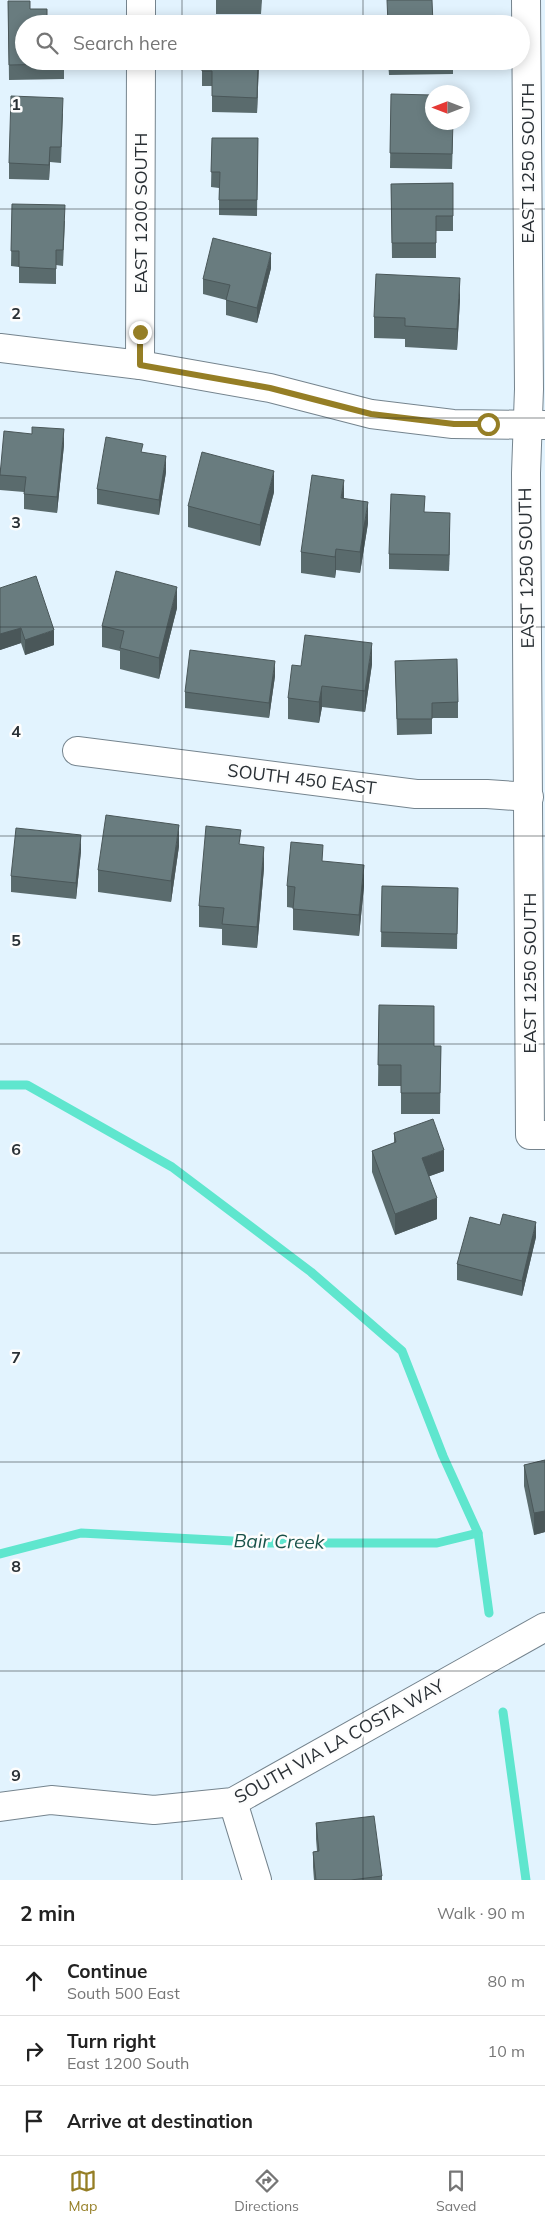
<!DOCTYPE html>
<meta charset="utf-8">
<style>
body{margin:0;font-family:Mulish,sans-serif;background:#f6f6f6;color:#222}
.compass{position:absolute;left:425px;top:85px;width:45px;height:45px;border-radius:50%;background:#fff;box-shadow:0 2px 12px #0003;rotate:270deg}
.stop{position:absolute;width:15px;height:15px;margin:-11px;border:4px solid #957e25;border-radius:50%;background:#fff}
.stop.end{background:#957e25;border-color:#fff;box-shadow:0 1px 5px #0008}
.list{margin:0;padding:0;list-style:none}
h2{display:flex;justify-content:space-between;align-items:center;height:65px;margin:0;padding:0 20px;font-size:21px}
h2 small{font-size:16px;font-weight:400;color:#767676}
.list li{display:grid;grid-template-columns:32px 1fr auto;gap:15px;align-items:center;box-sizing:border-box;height:70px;padding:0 20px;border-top:1px solid #e0e0e0}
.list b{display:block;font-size:19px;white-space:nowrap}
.list p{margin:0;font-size:16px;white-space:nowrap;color:#767676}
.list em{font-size:16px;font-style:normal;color:#767676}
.icon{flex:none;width:28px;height:28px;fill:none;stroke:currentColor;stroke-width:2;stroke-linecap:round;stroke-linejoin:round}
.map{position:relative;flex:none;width:545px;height:1880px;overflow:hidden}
.search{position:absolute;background:#fff;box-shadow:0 2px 12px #0003;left:15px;right:15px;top:15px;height:55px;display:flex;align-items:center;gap:12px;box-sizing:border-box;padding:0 18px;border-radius:28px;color:#767676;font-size:19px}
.sheet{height:275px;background:#fff}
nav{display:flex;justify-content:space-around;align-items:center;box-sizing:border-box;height:70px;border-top:1px solid #e0e0e0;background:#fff;font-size:14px;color:#767676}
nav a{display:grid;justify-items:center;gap:2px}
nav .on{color:#957e25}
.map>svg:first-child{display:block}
</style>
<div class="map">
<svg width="545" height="1880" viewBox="0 0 545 1880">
<rect width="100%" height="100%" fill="#e2f3fe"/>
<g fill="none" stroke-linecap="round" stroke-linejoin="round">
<!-- stream -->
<g stroke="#5fe6ce" stroke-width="9">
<path d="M0 1085H27L172 1167 311 1272 402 1351 443 1456 478 1533"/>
<path d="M0 1554 81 1533 270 1543H437L478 1533 489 1613"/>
<path d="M503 1712 526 1880"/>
</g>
<!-- minor casing -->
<g stroke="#75848e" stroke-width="30">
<g id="minor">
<path d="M526 0 529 389 526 473 530 1135H545"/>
<path d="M141 24V0"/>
<path d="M0 348 140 365 270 388 371 414 453 424 544 425"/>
<path d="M140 365 141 61"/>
<path d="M77 751 416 794H487L529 797"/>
<path d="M233 1802 257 1880"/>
<path d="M0 1807 51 1800 154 1810 233 1802 545 1627"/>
</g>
</g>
<!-- minor -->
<use href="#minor" stroke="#fff" stroke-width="28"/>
</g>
<!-- wall -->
<g fill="#5a6b6d">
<path d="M216 0H262L261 14H216Z"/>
<path d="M8 1 30 9 24 24 64 61V79L9 80Z"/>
<path d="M202 61H259L257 113 212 112V86H202Z"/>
<path d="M388 61H453V74L389 75Z"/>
<path d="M391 94 432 122 453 138 452 169 390 168Z"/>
<path d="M63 113 61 163 50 162 49 180 9 179V163Z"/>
<path d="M212 138H258L257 216 219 215V188L211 187Z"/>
<path d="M453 183V231H436V258H392L391 184Z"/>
<path d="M12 204 65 221 63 266 56 265V284L19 283V267L11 266Z"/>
<path d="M271 268 257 323 226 315V300L203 294V279Z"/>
<path d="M460 299 457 350 405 347V339L374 338V317Z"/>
<path d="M64 445 57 513 24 509V492L0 490V468Z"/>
<path d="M143 452 166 472 159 515 97 504V489Z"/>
<path d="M274 492 260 546 188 527V506Z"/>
<path d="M344 498 368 523 360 573 336 570 335 578 301 573V552Z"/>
<path d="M425 512 450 528 449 571 389 569V554Z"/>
<path d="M0 588 54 645 25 655 21 643 0 650Z"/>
<path d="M177 608 159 679 120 669V651L102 647V626Z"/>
<path d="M395 661 458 702V718H432V734L397 735Z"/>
<path d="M372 664 365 712 322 707 319 723 288 719V698L301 666Z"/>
<path d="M275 676 269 718 185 708V692Z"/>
<path d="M241 844 264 868 257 948 222 945V929L199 927V906Z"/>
<path d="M179 846 171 902 98 892V870Z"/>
<path d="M81 851 76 899 11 892V876Z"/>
<path d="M323 861 364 886 359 936 293 930V908L287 907V886Z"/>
<path d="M382 886 458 888 457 949 381 947Z"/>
<path d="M379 1005 434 1046H441L440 1114H401V1086H378Z"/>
<path d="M394 1133 444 1171 429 1176 437 1219 395 1235 372 1172V1151L394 1143Z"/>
<path d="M500 1225 536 1237 522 1296 457 1280V1264Z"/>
<path d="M545 1460V1532L534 1535 524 1486V1465Z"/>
<path d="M316 1823 382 1876V1880H314L313 1867V1852L317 1851 316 1839Z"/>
</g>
<!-- shaded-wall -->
<g fill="#4a5759">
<path d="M258 61H259L257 113V98Z"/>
<path d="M50 147V162L49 180V165Z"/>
<path d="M271 253V268L257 323V308Z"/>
<path d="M460 278V299L457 350V329Z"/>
<path d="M64 429V445L57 513V497Z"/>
<path d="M166 456V472L159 515V500Z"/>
<path d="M274 471V492L260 546V525Z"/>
<path d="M344 480V501L341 498Z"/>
<path d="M368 502V523L360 573V552Z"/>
<path d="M450 513V528L449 571V555Z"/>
<path d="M336 549V570L335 578V557Z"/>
<path d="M177 587V608L159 679V658Z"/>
<path d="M21 628V643L0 650V634Z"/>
<path d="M54 630V645L25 655V640Z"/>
<path d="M372 643V664L365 712V691Z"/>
<path d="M275 661V676L269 718V703Z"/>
<path d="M322 686V707L319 723V702Z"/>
<path d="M179 825V846L171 902V881Z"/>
<path d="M81 835V851L76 899V883Z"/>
<path d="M264 847V868L257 948V927Z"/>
<path d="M364 865V886L359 936V915Z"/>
<path d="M444 1150V1171L422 1179V1158Z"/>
<path d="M437 1198V1219L395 1235V1214Z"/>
<path d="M536 1222V1237L522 1296V1281Z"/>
<path d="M545 1511V1532L534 1535V1513Z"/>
</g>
<!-- building -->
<g fill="#697c7f" stroke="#4a5759">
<path d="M387 0H432L433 24H388Z"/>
<path d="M8 1H30V9H47V24H24V61H64V64L9 65Z"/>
<path d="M202 61H258L257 98 212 96V71H202Z"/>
<path d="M391 94 432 95V122H453L452 154 390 153Z"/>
<path d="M11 96 63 98 61 147H50L49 165 9 163Z"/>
<path d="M212 138H258L257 200H219L220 172H211Z"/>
<path d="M453 183V216H436V243H392L391 184Z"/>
<path d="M12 204 65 205 63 250H56V269L19 267V251H11Z"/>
<path d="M213 238 271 253 257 308 226 300 230 285 203 279Z"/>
<path d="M376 274 460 278 457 329 405 326V318L374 317Z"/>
<path d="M32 427 64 429 57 497 24 494 26 477 0 475 4 431 32 434Z"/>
<path d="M106 437 143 444 141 452 166 456 159 500 97 489Z"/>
<path d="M202 452 274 471 260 525 188 506Z"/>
<path d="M312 475 344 480 341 498 368 502 360 552 336 549 335 557 301 552Z"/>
<path d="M391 494 425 496 424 512 450 513 449 555 389 554Z"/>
<path d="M116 571 177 587 159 658 120 648 124 631 102 626Z"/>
<path d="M36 576 54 630 25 640 21 628 0 634V588Z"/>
<path d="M305 635 372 643 365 691 322 686 319 702 288 698 292 665 301 666Z"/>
<path d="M190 650 275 661 269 703 185 692Z"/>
<path d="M457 659 458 702 432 703V719H397L395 661Z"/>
<path d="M106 815 179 825 171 881 98 870Z"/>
<path d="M206 826 241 830 239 844 264 847 257 927 222 924 224 908 199 906Z"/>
<path d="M16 828 81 835 76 883 11 876Z"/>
<path d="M291 842 323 845 322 861 364 865 359 915 293 909 295 887 287 886Z"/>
<path d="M382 886 458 888 457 934 381 932Z"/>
<path d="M379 1005 434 1006V1046H441L440 1093H401V1065H378Z"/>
<path d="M433 1119 444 1150 422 1158 437 1198 395 1214 372 1151 396 1142 394 1133Z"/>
<path d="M503 1214 536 1222 522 1281 457 1264 470 1217 500 1225Z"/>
<path d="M545 1460V1511L534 1513 524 1465Z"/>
<path d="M374 1816 382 1876 351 1880H316L313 1852 319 1851 316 1823Z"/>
</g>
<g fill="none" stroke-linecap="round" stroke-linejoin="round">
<!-- route -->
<path stroke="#957e25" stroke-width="6" d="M140 332V365L270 388 371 414 454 424H488"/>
</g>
<!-- grid -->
<path fill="none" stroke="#2a3035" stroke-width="1" stroke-opacity="0.55" d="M182 0V24M363 0V24M182 61V1880M363 61V1880M0 209H545M0 418H545M0 627H545M0 836H545M0 1044H545M0 1253H545M0 1462H545M0 1671H545"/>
<g text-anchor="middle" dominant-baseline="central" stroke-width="5" stroke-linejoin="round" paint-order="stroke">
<!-- street labels -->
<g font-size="18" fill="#2a3035" stroke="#fdfdfd">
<text transform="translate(527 163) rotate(-90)">EAST 1250 SOUTH</text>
<text transform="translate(140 213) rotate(-90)">EAST 1200 SOUTH</text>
<text transform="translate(526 568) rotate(-91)">EAST 1250 SOUTH</text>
<text transform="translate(302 779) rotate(7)">SOUTH 450 EAST</text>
<text transform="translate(529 973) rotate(-90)">EAST 1250 SOUTH</text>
<text transform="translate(339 1741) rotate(-29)">SOUTH VIA LA COSTA WAY</text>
</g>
<!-- water labels -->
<g font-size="19" font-style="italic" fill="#195249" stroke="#fdfdfd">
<text transform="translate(279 1541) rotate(1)">Bair Creek</text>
</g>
</g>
<g font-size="16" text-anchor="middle" font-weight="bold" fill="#2a3035" stroke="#fdfdfd" stroke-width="5" stroke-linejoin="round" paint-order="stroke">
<text x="16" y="110">1</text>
<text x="16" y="319">2</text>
<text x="16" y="528">3</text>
<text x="16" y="737">4</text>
<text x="16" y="946">5</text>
<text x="16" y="1155">6</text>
<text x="16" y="1363">7</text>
<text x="16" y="1572">8</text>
<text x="16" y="1781">9</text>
</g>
</svg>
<svg class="compass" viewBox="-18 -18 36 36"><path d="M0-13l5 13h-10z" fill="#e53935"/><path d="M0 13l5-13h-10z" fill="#767676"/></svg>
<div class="stop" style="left:488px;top:424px"></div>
<div class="stop end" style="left:140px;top:332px"></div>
<div class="search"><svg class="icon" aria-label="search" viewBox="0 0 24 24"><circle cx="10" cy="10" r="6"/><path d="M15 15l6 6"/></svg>Search here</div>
</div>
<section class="sheet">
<h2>2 min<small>Walk · 90 m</small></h2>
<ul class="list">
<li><svg class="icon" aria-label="ahead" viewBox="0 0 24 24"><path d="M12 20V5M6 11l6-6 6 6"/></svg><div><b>Continue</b><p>South 500 East</p></div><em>80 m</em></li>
<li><svg class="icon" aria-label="right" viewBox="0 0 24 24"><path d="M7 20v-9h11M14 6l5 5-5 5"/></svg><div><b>Turn right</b><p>East 1200 South</p></div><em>10 m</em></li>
<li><svg class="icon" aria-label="arrive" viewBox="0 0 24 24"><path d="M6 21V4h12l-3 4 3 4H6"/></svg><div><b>Arrive at destination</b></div></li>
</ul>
</section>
<nav>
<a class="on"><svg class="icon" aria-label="map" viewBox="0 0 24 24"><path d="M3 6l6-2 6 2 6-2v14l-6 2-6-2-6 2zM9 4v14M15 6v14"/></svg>Map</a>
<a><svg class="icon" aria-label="directions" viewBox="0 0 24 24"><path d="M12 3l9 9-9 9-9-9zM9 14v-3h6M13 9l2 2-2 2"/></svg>Directions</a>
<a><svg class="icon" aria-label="saved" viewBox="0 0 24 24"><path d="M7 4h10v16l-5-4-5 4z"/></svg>Saved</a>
</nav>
